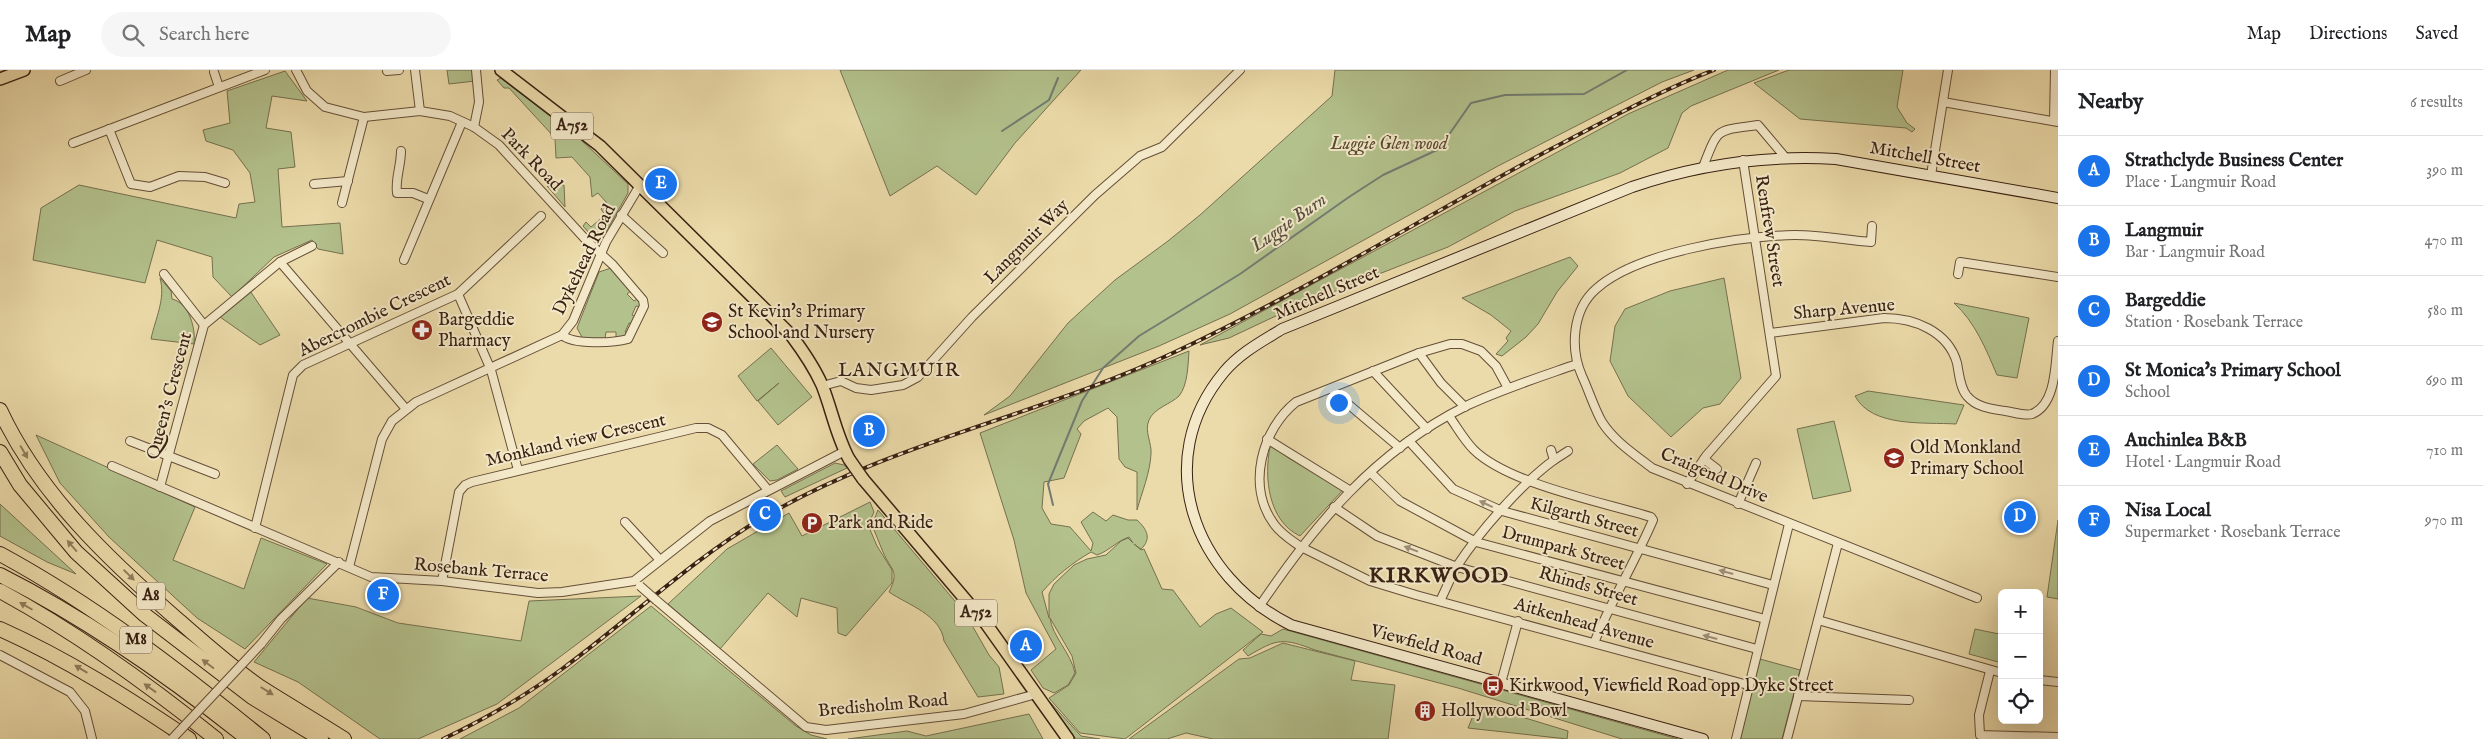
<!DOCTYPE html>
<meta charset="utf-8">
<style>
body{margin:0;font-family:"IM FELL English",serif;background:#f6f6f6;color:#202124}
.controls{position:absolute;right:15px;bottom:15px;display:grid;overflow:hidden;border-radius:8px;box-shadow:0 5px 20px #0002}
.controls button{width:45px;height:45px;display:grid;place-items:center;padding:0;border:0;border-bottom:1px solid #e0e0e0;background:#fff;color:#202124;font:25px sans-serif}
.you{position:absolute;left:1338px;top:332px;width:18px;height:18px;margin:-12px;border:4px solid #fff;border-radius:50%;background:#1a73e8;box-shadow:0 0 0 8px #1a73e833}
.badge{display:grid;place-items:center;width:32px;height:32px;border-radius:50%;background:#1a73e8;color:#fff;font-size:16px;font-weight:700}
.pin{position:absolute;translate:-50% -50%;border:2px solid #fff;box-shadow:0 1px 5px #0006}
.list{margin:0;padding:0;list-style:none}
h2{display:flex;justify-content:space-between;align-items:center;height:65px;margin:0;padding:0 20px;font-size:21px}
h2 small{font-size:16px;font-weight:400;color:#757577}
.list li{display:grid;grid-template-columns:32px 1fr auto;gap:15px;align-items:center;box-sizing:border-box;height:70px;padding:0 20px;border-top:1px solid #e0e0e0}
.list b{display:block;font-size:19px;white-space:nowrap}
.list p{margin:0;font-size:16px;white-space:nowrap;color:#757577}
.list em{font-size:16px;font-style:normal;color:#757577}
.icon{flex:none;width:28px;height:28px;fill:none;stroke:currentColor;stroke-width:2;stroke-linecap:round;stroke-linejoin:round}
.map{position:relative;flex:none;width:2058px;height:669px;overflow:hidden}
header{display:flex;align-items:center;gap:30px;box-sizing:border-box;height:70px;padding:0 25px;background:#fff;border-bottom:1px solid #e0e0e0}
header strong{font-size:24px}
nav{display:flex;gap:28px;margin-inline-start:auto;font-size:18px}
.search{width:350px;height:45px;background:#f6f6f6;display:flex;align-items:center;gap:12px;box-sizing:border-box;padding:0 18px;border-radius:28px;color:#757577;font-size:19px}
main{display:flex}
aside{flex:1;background:#fff}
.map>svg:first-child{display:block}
</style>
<header>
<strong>Map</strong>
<div class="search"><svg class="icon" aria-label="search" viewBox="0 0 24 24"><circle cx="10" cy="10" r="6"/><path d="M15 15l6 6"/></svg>Search here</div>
<nav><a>Map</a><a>Directions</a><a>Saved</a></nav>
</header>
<main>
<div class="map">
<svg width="2058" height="669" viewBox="0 0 2058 669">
<rect width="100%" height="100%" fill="#ecdbaa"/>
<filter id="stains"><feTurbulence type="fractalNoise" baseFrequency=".004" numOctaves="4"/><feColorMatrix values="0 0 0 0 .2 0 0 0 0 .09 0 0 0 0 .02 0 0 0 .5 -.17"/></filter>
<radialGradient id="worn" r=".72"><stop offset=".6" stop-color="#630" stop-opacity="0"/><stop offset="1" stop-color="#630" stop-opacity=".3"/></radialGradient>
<!-- green -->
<g fill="#b3c18c" stroke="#76704f" fill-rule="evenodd">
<path d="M447 0H473L475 11 449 14Z"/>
<path d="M840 0H1081L1015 73 976 125 937 96 890 126Z"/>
<path d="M1335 0H1694L1662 12 1498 96 1230 244 1159 276 984 345 1010 326 1068 253 1115 210 1168 171 1200 145 1332 26Z"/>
<path d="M1728 0H1779L1691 36 1682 43 1668 78 1620 103 1515 141 1448 177 1297 236 1229 268 1200 275 1628 44Z"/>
<path d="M1789 0H1903L1897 37 1907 53 1915 59 1912 62 1906 58 1800 49 1754 13Z"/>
<path d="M285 1 307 31 272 26 266 58 291 62 295 97 278 99 282 157 340 153 343 184 318 179 312 170 274 187 232 227 213 207 212 187 157 170 145 213 33 190 41 138 79 115 236 148 239 134 255 132 250 103 233 80 206 71 203 60 230 53 227 21Z"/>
<path d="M501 8 580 69 628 114V123L603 167 594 169 583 156 586 152 591 157 605 145 601 139 607 133 598 123 592 127 590 107 572 87 556 88 555 68 509 18H504L497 10Z"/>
<path d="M564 115 565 137 547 116Z"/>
<path d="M1570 187 1578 196 1557 222 1538 254 1526 267 1502 286 1496 284 1508 271 1506 268 1511 261 1491 245 1462 228Z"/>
<path d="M611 198 632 220 627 224 634 231 639 228 641 237 636 236 632 245 638 248 635 254 629 253 625 262 631 264 628 267 616 268V262H606L605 269H583L577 258 599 202Z"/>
<path d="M160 208 171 221 172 229C189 233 196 258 194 274L151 269C155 249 166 229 160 208Z"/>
<path d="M1724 208 1741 308 1720 334 1703 338 1671 367 1628 326 1610 291 1615 256 1625 239 1670 221Z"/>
<path d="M250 221 280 265 260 275 220 247Z"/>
<path d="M1954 233 2029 248 2017 308 1997 305C1986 279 1975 252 1954 233Z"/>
<path d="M771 278 812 327 778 355 758 331 779 313 757 331 738 306Z"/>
<path d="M1189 281C1188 294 1188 315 1179 326 1171 334 1154 338 1149 350 1144 361 1152 373 1151 384 1150 403 1142 422 1137 440V402L1125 397 1119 389 1117 347 1108 338 1084 351 1077 359 1081 364 1064 408 1044 412 1042 438 1051 454 1070 457 1091 481 1093 473 1081 452 1093 442 1106 451 1113 445 1128 450H1137C1147 459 1152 469 1141 479L1134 474 1141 480 1144 479 1162 519 1173 520 1200 557 1216 544 1231 538 1263 562 1125 669 1080 663 1049 628 1069 615 1076 603 1072 586 1050 548C1052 566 1071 583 1075 603L1068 615 1054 623 1043 618 1031 600 1056 579 1026 523 1014 470 980 363ZM1129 467 1133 473 1128 468 1121 471 1106 485 1087 489 1074 495 1054 514 1049 524V548L1042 522C1056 506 1072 493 1091 482L1097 485C1109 481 1117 471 1129 467Z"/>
<path d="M1868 321 1964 335 1956 354C1925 352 1872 358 1855 326Z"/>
<path d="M1834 351 1851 421 1813 429 1797 359Z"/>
<path d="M36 365 195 437 173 490 244 519 261 468 327 494 245 579 197 548 109 467 60 413Z"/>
<path d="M777 375 798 399 777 410 770 411 753 394Z"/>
<path d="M1273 375 1287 387 1343 420 1300 466C1268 451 1264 407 1270 377Z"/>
<path d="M835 393 844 395 847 398 785 427 781 421Z"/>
<path d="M870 432 874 442 868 455 877 476 892 500V513L846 566 838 563 837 538 801 528 797 547 768 523 720 579 668 534 727 479 789 443 802 466Z"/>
<path d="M0 434 76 504 47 492 0 466Z"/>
<path d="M878 440 965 543 989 585 999 597 1004 624 978 627 944 571C941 545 908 535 889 522 900 500 891 501 883 482 879 473 876 464 872 455Z"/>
<path d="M2058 450V529L2047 527Z"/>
<path d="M641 526 497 634 418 669H380L298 612 254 592 307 528 356 537 398 553 521 571 529 531Z"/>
<path d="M651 536 796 656 811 665 827 669H460L519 638Z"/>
<path d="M2002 551V593L1969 584 1975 559 1999 564Z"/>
<path d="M1283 559 1678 669H1622L1458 618 1315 580C1283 568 1278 568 1248 586L1243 580 1261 564 1271 566Z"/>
<path d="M1283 573 1355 591 1351 610 1395 615 1388 669H1213L1186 663 1167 669H1129L1239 589 1250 588Z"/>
<path d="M1760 589 1800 600 1782 669H1740Z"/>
<path d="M1049 631 1081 666 1100 669H1076Z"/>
<path d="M1489 637 1568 661 1567 669 1468 658 1473 646Z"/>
<path d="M1029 644 1043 669H848L907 661 926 666Z"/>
</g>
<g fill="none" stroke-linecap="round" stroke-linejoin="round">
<!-- stream -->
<g stroke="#737c71" stroke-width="2">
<path d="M1002 61 1049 30 1058 8"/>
<path d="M1053 435 1048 414 1082 331 1103 298 1139 266 1240 204 1349 127 1383 105 1439 79 1471 33 1505 25 1584 24 1627 0"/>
</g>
<!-- street casing -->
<g stroke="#654f38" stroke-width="10">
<g id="street">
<path d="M296 0 307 21 325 37 364 47 420 41 450 46 474 57 499 75 587 171 613 195 643 230 644 236 628 269C614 273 573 275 562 265"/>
<path d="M415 0 420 41"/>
<path d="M387 1 399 0"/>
<path d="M214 2 219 17"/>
<path d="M60 11 86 0"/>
<path d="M1943 32 2058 52"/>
<path d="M2054 51 2055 0"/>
<path d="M474 57 479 32 476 0"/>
<path d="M109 59 131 114 150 117 179 106 205 107 225 113"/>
<path d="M73 73 265 0"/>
<path d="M401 81C401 96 395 109 397 123H413L428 129"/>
<path d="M1703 97C1719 56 1716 61 1758 55L1785 87"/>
<path d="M1931 105 1948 0"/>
<path d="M314 114 348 111"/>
<path d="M342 133 364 47"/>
<path d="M621 145 663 183"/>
<path d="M1872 156 1871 172C1846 170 1820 165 1795 165 1741 166 1637 182 1596 219 1572 240 1570 279 1582 306 1589 321 1594 338 1602 352 1614 371 1634 384 1652 398L1977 528"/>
<path d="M404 190 462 52"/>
<path d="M280 192 406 339"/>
<path d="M164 204 204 255"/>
<path d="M1958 204 1960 192 2058 207"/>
<path d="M458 224 491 300 518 400"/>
<path d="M1770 263 1884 248C1914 248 1948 261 1957 293 1959 303 1960 318 1967 326 1976 337 1991 339 2005 341 2013 342 2024 346 2032 344 2057 334 2055 292 2058 271"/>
<path d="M1419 283 1441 313 1465 337"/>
<path d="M1373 301 1427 359"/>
<path d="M822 316 841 311 856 318 871 320 903 315 918 307 972 247 1095 125 1140 86 1162 77 1240 0"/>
<path d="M1332 318 1335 323 1400 378"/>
<path d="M1449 346C1457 357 1464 370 1474 380 1509 414 1602 432 1651 447L1653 450C1635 492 1611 531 1594 573"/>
<path d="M1267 369 1349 420"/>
<path d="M130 371 215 404"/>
<path d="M1409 371 1453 419 1502 441 1773 515"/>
<path d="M1704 389 1717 399"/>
<path d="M1554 390 1568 381"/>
<path d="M112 396 371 507 442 511 538 523 562 522 634 511 710 451 845 381"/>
<path d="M1371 403 1400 431 1476 472 1765 549"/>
<path d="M1687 414 1706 386 1776 306 1743 90"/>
<path d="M160 417 204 255 280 192 312 176"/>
<path d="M1738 434 1756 393"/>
<path d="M1334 437 1377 466 1457 497 1757 579"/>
<path d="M625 452 660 490"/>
<path d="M255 458 293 305 303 295 458 224 541 146"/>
<path d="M1301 477 1370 511 1416 525 1748 615"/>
<path d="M1301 477C1291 470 1281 464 1274 454 1246 416 1262 359 1296 332L1419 283 1450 274H1462L1481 281 1496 296 1508 318"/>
<path d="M349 497 382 369 392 351 416 332 562 265 573 251 606 172 640 115"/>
<path d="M442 511 459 422 465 415 472 412 696 358H708L722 365 768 420"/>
<path d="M656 530 806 657 826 660 964 644 1036 624"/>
<path d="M1440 531C1446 519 1451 506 1457 496 1480 461 1521 414 1554 390L1551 380"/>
<path d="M1259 537C1315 454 1374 382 1466 336 1502 319 1540 307 1577 294"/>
<path d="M1818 550 2002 603"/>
<path d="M261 574 281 549 339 492"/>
<path d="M0 585 70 622 85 641 92 669"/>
<path d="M1990 601 1979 645 1980 665 2058 667"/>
<path d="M2039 610 2058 612"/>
<path d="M1501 613 1518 551"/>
<path d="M1798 626 1909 630"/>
<path d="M1736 669 1789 454"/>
<path d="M1787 669 1838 473"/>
</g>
</g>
<!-- secondary casing -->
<g stroke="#382012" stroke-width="12">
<path id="secondary" d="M1703 669 1291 555C1194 507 1150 391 1224 302 1240 283 1261 272 1282 259L1632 117C1699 94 1765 85 1836 89L2058 128"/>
</g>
<!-- primary casing -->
<g stroke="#382012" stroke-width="14">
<g id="primary">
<path d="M501 0 600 76 791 265C803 281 814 297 822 315 832 340 836 365 849 389"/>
<path d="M0 9 24 0"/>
<path d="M863 409 987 555 1068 669"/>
</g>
</g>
<!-- highway casing -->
<g stroke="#382012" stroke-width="16">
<g id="highway">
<path d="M0 340C39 424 109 490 178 550 204 573 231 597 260 617 288 635 316 651 344 669"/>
<path d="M0 382 20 415 76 482 145 545 252 627 321 669"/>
<path d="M0 484C94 535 180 601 263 669"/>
<path d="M0 505C89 550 170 607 248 669"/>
<path d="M0 521C77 563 148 614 216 669"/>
<path d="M0 559C67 589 128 628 189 669"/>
</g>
</g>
<!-- street -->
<use href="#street" stroke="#f3e8c8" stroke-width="8"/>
<!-- secondary -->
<use href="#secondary" stroke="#f3e8c8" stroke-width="10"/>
<!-- primary -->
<use href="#primary" stroke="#ecdbaa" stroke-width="11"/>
<!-- highway -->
<use href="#highway" stroke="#ecdbaa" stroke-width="14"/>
<!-- rail casing -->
<g stroke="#382012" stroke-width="4">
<path id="rail" d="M443 669C485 649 525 626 562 599 630 549 691 490 764 447 893 372 1041 345 1175 282 1304 222 1425 146 1551 79 1605 51 1657 22 1714 0"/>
</g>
<!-- rail -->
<use href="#rail" stroke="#f3e8c8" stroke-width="2" stroke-dasharray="5.5" stroke-linecap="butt"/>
<!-- street-bridge casing -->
<g stroke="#654f38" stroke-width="10" stroke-linecap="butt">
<g id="street-bridge">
<path d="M640 516 656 530"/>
<path d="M172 669 261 574"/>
</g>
</g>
<!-- primary-bridge casing -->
<g stroke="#382012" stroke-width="14" stroke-linecap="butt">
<path id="primary-bridge" d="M849 389 863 409"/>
</g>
<!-- street-bridge -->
<use href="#street-bridge" stroke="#f3e8c8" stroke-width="8"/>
<!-- primary-bridge -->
<use href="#primary-bridge" stroke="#ecdbaa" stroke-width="11"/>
</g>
<!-- one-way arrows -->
<defs><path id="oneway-solid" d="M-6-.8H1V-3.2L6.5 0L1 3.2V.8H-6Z" transform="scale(1.25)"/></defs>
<g fill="#927e5e">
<use href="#oneway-solid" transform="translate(24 382) rotate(60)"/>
<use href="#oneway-solid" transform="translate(72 476) rotate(-131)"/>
<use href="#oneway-solid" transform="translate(129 505) rotate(44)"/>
<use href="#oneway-solid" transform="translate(26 536) rotate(-150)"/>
<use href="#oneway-solid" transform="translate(208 594) rotate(-143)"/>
<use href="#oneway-solid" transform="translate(81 599) rotate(-149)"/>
<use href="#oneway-solid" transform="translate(150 618) rotate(-144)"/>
<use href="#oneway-solid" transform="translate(267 621) rotate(32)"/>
</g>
<g fill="#9f8e76">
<use href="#oneway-solid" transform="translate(1486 434) rotate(-155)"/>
<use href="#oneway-solid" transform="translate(1411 479) rotate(-159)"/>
<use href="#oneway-solid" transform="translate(1726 502) rotate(-165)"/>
<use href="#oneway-solid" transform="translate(1710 567) rotate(-165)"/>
</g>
<!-- icons -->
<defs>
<g id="school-disc" transform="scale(1.125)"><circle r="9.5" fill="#8f2418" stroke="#f3e8c8"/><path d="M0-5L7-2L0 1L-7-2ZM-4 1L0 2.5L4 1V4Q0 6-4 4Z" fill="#fff"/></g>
<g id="pharmacy-disc" transform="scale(1.125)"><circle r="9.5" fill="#8f2418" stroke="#f3e8c8"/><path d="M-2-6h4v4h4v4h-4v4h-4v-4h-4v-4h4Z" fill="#fff"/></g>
<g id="parking-disc" transform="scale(1.125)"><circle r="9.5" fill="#8f2418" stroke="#f3e8c8"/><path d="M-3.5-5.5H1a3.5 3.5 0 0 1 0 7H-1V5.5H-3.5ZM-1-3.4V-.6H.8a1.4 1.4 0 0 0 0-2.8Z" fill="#fff"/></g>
<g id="bus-disc" transform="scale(1.125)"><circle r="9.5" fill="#8f2418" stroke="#f3e8c8"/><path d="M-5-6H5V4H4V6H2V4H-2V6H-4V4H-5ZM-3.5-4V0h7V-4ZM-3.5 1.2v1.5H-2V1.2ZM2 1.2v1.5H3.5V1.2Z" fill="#fff"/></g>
<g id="building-disc" transform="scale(1.125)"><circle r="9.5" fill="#8f2418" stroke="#f3e8c8"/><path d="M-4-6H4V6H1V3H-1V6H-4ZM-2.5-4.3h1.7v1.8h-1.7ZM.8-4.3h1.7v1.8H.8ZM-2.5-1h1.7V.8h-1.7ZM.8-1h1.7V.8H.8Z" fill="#fff"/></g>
</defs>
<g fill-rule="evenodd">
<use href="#school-disc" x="712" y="252"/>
<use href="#pharmacy-disc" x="422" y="260"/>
<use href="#school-disc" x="1894" y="388"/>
<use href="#parking-disc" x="812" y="453"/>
<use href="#bus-disc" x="1493" y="616"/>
<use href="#building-disc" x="1425" y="641"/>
</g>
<g text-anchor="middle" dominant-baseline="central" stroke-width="4" stroke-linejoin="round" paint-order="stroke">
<!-- shield labels -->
<g fill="#f3e8c8" stroke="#705c49" stroke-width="1">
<rect x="551" y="42.5" width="42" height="27" rx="4"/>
<rect x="137" y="512.5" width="28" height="27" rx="4"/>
<rect x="955" y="529.5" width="42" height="27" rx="4"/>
<rect x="120" y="556.5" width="32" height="27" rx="4"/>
</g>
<g font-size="16" font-weight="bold" fill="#382012">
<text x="572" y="56">A752</text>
<text x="151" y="526">A8</text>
<text x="976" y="543">A752</text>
<text x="136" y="570">M8</text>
</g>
<!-- park labels -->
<g font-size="18" font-style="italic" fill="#574830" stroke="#f3e8c8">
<text x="1389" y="74">Luggie Glen wood</text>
</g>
<!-- street labels -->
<g font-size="18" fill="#382012" stroke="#f3e8c8">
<text transform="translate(1925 88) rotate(10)">Mitchell Street</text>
<text transform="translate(531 90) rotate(46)">Park Road</text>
<text transform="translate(1769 161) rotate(81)">Renfrew Street</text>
<text transform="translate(1027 172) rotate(-45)">Langmuir Way</text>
<text transform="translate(585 190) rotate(-64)">Dykehead Road</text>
<text transform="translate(1327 224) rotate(-23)">Mitchell Street</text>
<text transform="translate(1844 240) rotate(-5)">Sharp Avenue</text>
<text transform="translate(375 246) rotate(-26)">Abercrombie Crescent</text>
<text transform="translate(170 326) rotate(-75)">Queen's Crescent</text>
<text transform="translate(576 371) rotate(-13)">Monkland view Crescent</text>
<text transform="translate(1714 406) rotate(23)">Craigend Drive</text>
<text transform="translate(1584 448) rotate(15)">Kilgarth Street</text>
<text transform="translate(1563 479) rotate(15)">Drumpark Street</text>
<text transform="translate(481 501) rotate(5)">Rosebank Terrace</text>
<text transform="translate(1588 517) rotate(16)">Rhinds Street</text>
<text transform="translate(1584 554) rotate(16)">Aitkenhead Avenue</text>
<text transform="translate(1426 576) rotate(15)">Viewfield Road</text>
<text transform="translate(883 636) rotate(-5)">Bredisholm Road</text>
</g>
<!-- poi labels -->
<g font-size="18" fill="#382012" stroke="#f3e8c8" text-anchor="start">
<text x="728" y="242">St Kevin's Primary<tspan x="728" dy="21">School and Nursery</tspan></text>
<text x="438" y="250">Bargeddie<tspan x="438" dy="21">Pharmacy</tspan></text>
<text x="1910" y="378">Old Monkland<tspan x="1910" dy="21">Primary School</tspan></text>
<text x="828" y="453">Park and Ride</text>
<text x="1509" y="616">Kirkwood, Viewfield Road opp Dyke Street</text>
<text x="1441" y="641">Hollywood Bowl</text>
</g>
<!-- water labels -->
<g font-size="19" font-style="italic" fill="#554e42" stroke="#f3e8c8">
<text transform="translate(1289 153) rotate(-35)">Luggie Burn</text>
</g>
<!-- neighbourhood labels -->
<g font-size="19" letter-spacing="1" fill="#382012" stroke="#f3e8c8">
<text x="899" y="301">LANGMUIR</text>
</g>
<!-- district labels -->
<g font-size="22" font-weight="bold" letter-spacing="1" fill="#382012" stroke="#f3e8c8">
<text x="1439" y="506">KIRKWOOD</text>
</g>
</g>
<rect width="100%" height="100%" filter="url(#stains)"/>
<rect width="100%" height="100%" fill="url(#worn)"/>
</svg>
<div class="controls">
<button>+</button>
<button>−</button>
<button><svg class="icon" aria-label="locate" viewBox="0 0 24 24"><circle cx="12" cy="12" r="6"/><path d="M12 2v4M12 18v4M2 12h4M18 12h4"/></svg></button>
</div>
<div class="you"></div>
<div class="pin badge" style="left:1026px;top:576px">A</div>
<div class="pin badge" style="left:869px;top:361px">B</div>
<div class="pin badge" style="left:765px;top:445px">C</div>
<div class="pin badge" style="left:2020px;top:447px">D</div>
<div class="pin badge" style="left:661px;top:114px">E</div>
<div class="pin badge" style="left:383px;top:525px">F</div>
</div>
<aside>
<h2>Nearby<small>6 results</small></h2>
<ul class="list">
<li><span class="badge">A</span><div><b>Strathclyde Business Center</b><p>Place · Langmuir Road</p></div><em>390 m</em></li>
<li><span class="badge">B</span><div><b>Langmuir</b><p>Bar · Langmuir Road</p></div><em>470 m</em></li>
<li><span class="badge">C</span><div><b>Bargeddie</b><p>Station · Rosebank Terrace</p></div><em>580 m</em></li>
<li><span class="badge">D</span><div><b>St Monica's Primary School</b><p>School</p></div><em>690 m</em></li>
<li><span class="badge">E</span><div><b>Auchinlea B&amp;B</b><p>Hotel · Langmuir Road</p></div><em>710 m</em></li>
<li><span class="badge">F</span><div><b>Nisa Local</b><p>Supermarket · Rosebank Terrace</p></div><em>970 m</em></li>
</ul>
</aside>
</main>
